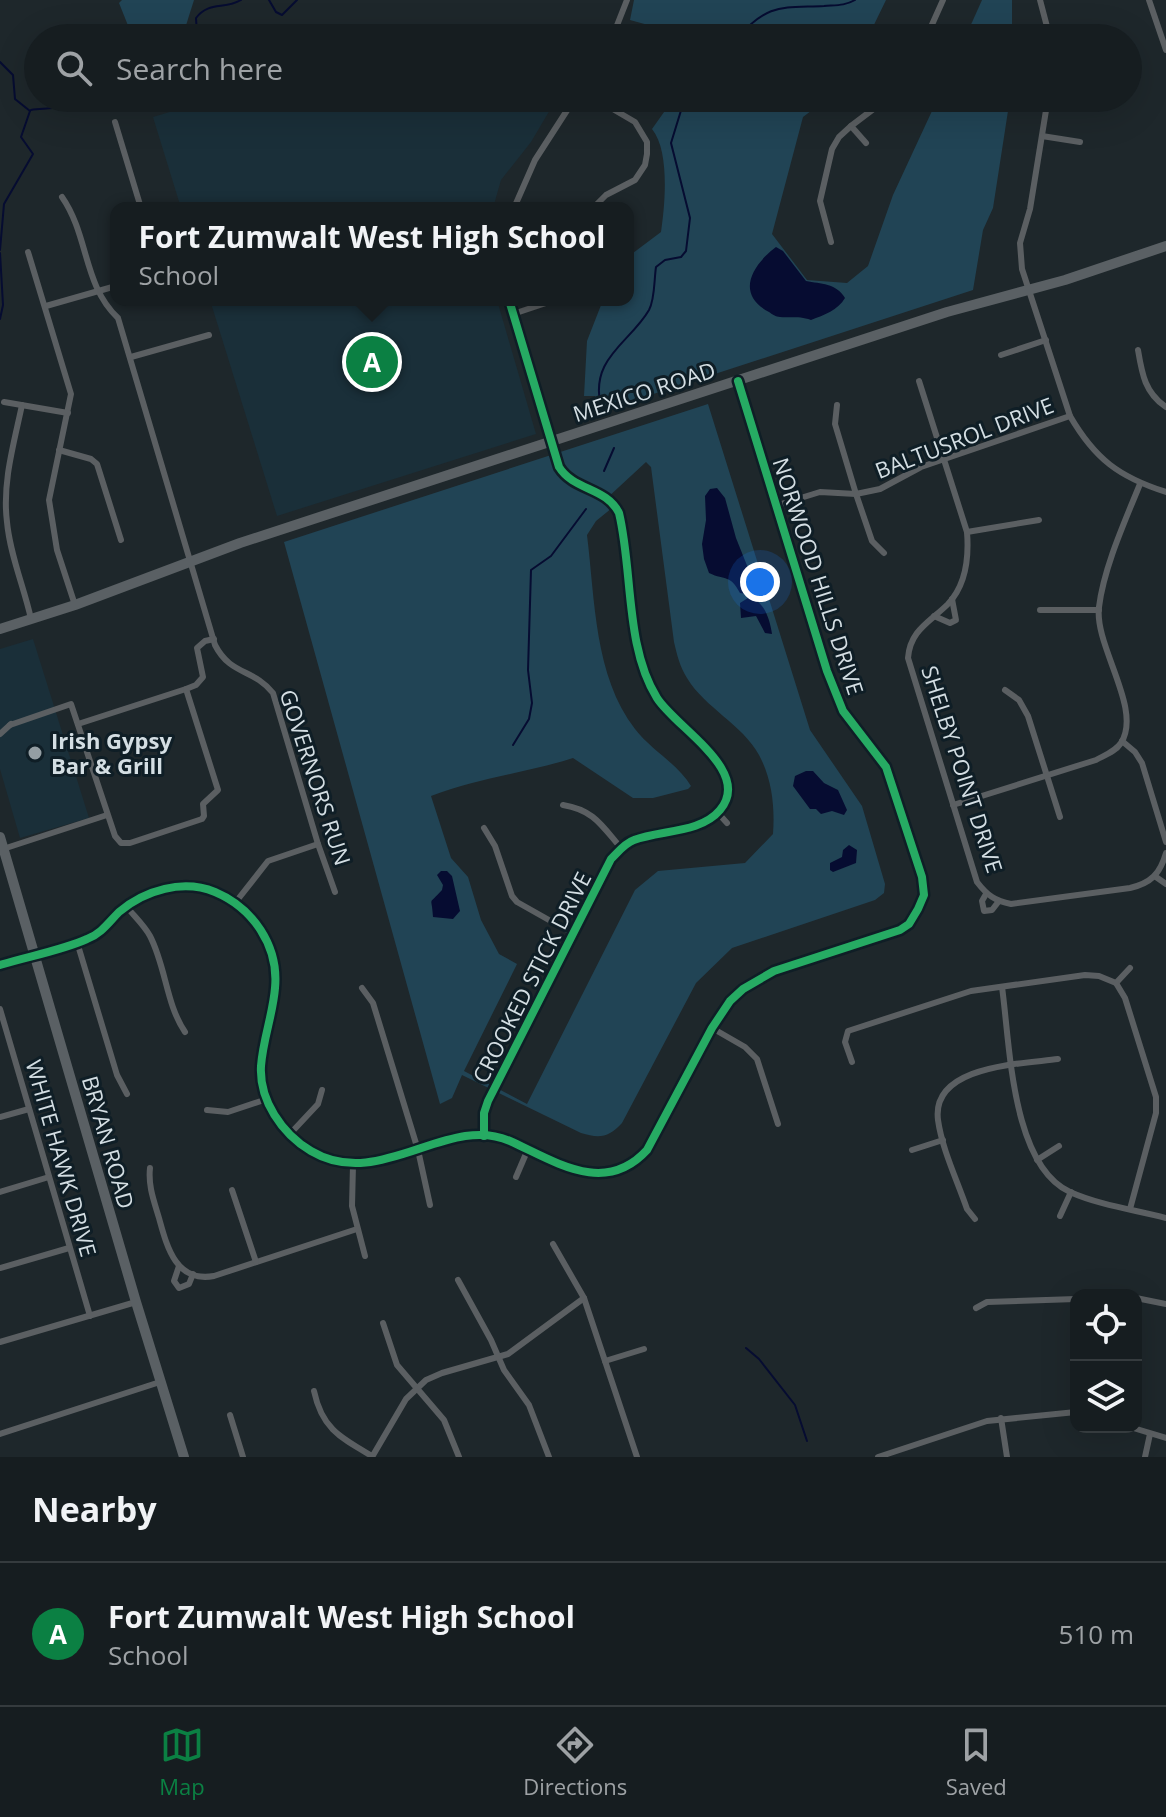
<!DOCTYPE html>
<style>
body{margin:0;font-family:"Open Sans",sans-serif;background:#232a2d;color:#f1f3f6}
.controls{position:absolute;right:24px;bottom:24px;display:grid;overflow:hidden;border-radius:16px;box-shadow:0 8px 32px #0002}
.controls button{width:72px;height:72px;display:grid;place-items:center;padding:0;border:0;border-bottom:2px solid #353b3e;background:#161d20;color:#f1f3f6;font:40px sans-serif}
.you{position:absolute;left:760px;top:582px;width:28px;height:28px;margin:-20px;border:6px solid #fff;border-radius:50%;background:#1a73e8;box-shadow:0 0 0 12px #1a73e833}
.badge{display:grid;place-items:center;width:52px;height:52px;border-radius:50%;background:#0b8043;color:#fff;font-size:26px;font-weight:700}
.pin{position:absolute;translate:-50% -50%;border:4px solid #fff;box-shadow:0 2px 8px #0006}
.popup{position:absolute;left:110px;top:202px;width:524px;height:104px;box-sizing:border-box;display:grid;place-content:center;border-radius:16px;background:#161d20;filter:drop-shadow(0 2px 6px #0005);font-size:26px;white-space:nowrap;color:#9ea2a5}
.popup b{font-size:30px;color:#f1f3f6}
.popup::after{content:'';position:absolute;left:50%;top:100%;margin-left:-16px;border:16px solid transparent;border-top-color:#161d20}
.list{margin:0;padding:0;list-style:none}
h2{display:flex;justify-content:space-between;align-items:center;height:104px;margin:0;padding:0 32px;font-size:34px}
h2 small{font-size:26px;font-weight:400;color:#9ea2a5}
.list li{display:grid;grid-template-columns:52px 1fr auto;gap:24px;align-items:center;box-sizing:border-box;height:144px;padding:0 32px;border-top:2px solid #353b3e}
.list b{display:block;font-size:30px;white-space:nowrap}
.list p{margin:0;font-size:26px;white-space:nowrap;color:#9ea2a5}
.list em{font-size:26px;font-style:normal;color:#9ea2a5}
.icon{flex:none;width:44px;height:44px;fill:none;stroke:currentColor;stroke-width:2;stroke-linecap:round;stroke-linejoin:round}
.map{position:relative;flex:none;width:1166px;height:1457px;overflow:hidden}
.search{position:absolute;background:#161d20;box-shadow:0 8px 32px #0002;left:24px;right:24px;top:24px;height:88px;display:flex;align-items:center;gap:20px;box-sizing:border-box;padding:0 28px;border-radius:44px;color:#9ea2a5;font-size:30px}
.sheet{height:248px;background:#161d20}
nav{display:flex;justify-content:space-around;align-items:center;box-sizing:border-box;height:112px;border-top:2px solid #353b3e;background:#161d20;font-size:22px;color:#9ea2a5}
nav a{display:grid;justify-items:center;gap:4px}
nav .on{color:#0b8043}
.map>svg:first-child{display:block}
</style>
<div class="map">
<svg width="1166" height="1457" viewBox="0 0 1166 1457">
<rect width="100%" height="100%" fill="#1e272b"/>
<!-- built -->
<g fill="#1a2f39">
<path d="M465 25 516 38H421Z"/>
<path d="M217 98H557L531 142 501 180 493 208H181L153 117Z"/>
<path d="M210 300H497L536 434 277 516Z"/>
<path d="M33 639 89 818 20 838 0 769V649Z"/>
</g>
<!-- green -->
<g fill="#214455" fill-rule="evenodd">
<path d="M122 0H194L182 38H133L119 3Z"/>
<path d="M634 0H886L869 35 876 38H708L709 35 659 28 630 20Z"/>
<path d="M982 0H1012V38H965Z"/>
<path d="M674 98H828L803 117 772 234 807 280 847 283 868 266 893 195 938 98H1010L993 208 983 230 973 290 598 412 595 396H584L587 341 603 300H628L629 256 661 232C665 205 670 151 652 129Z"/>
<path d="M708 404 810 730 862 806 885 884 884 893 875 900 732 948 696 983 622 1123C609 1137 600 1139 581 1133L462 1075 452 1098 440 1104 284 542ZM646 462 651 467 674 642C677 655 680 667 687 678 705 708 742 724 759 755 772 779 775 807 773 834L745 863 658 871 635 890 527 1104 464 1071 517 964 499 954 481 920 468 877 451 858 431 796C477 778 526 773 573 758L633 798H653L688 789 691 786C678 764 651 750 635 729 594 676 595 599 587 535L596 521 612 508 606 499Z"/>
</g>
<!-- water -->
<g fill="#060c31">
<path d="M776 247 783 251 806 281C821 284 836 283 845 298 838 310 824 315 811 320 800 316 792 318 780 317 776 317 772 314 769 312 735 294 752 265 776 247Z"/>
<path d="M717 488 725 498 736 538 752 578 751 590 747 594 740 593C730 574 726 581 709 573L704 559 702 544 706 520 705 496 710 489Z"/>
<path d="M748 598C764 599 770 620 772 634L765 633 756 616 741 618 740 603Z"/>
<path d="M806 771H813L824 783 838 790 847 810 844 815 832 811 821 814 816 809H810L793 786 795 776Z"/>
<path d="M849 845 857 850 856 863 833 872 830 870V863L842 857 843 850Z"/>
<path d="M441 871H447L452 876 460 911 453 919 433 917C432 894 427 907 442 890L443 885 437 875Z"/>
</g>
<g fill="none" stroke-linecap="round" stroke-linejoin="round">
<!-- stream -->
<g stroke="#060c31" stroke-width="2">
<path d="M269 0 276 12 282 15 297 0"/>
<path d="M194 38 197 35 196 18C209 1 224 10 241 0"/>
<path d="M737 38C769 3 780 8 824 6 835 5 845 6 855 0"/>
<path d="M0 62 13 75 15 99 30 111"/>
<path d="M31 110C45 107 61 112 71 98"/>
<path d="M0 250 4 204 33 154 21 137 30 111"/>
<path d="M0 253 3 305 0 319"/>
<path d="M601 407C589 358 630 343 649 310 655 299 654 280 656 267L665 260 681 257 686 251 690 218 671 143 683 104 688 98"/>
<path d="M604 471 614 448"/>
<path d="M513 745 529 719 532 703 528 670 531 570 551 556 586 509"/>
<path d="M746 1348 759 1359 795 1405 807 1441"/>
</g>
<!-- street -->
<g stroke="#5b5f62" stroke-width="6">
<path d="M1040 0 1050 38"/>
<path d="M1149 0 1166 50"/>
<path d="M612 38 627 0"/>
<path d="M926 38 943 0"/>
<path d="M1048 98 1030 209 1020 243 1022 269 1070 416C1095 459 1119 477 1166 492"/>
<path d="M115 122 141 208"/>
<path d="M851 126 866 143"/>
<path d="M1042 136 1080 142"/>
<path d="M62 197C89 236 83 285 118 318L215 645C231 676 253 668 273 693L318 844 335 892"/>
<path d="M514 208 535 160 575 98"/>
<path d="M593 208 606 195 635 180 645 165 647 154V142L635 122 594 98"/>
<path d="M831 242 820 201 832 149 839 137 851 126 888 98"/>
<path d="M28 252 71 394 49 500 57 550 75 605"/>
<path d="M46 306 116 286"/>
<path d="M513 314 555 300"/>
<path d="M1138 350C1142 374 1145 393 1166 407"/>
<path d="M1001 355 1046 340"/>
<path d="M131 357 209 335"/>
<path d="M919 381 967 532C969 557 966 585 948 604 930 622 910 630 908 658L977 882C987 895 995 901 1011 904L1130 888C1151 883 1160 874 1166 853"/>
<path d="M4 402 68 413"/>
<path d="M22 405C14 443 2 483 7 522 10 555 24 587 31 619"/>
<path d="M837 405 835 424 856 494 872 541 884 553"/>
<path d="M59 450 91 459 97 464 121 540"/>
<path d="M778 505 820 492 856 494 880 489 921 467 1070 416"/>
<path d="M967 532 1039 520"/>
<path d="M1040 610H1099"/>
<path d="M934 616 950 623 956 620 952 599"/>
<path d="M1005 690 1019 700 1028 716 1060 817"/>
<path d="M78 724 186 689"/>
<path d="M10 725 71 704 115 836 121 843H130L202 819 204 816 203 804 218 790 186 689 196 685 203 677 197 648 205 641 214 639"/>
<path d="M0 734 11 724"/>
<path d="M1122 741 1135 752 1142 763 1166 842"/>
<path d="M563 805C594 810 602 826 621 848"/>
<path d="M953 805 1096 760C1105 755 1115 752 1121 743 1143 709 1094 646 1099 607 1104 567 1125 521 1140 484"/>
<path d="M718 813 727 823"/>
<path d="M484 828 495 846 512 896 517 902 572 933"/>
<path d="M3 849 107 815"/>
<path d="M1156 877 1166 884"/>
<path d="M986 894 982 901 984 911 992 910 999 901"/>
<path d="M235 903 268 861 318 844"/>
<path d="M126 906C134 916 144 925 150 936 166 967 166 1004 185 1032"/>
<path d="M77 942 117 1075 127 1094"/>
<path d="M0 965C29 956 60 951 87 939 101 934 109 922 119 912 145 890 183 879 215 892 253 908 279 946 275 988 273 1014 263 1039 261 1066 259 1100 282 1134 311 1151 380 1192 447 1113 510 1141 556 1162 605 1196 647 1150L712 1028 730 1001 743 989 774 971 900 930 909 924 918 909 924 895 922 877 886 767 843 711 827 671 738 381"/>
<path d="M1116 983 1130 968"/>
<path d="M1002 987C1010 1043 1011 1165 1070 1192 1099 1205 1135 1210 1166 1218"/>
<path d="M362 988 373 1003 418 1150 430 1205"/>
<path d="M0 1009 90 1316"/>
<path d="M712 1028 745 1047 757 1059 778 1124"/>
<path d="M852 1062 845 1042 848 1031 971 991 1085 975 1099 976 1116 983 1125 998 1156 1097V1113L1130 1209"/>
<path d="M207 1110 228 1112 267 1099"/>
<path d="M0 1117 29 1109"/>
<path d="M289 1135 318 1104 322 1090"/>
<path d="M484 1136V1113L488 1101 611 859C618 852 625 843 634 840 661 830 701 833 720 810 753 771 676 728 657 698 625 647 633 571 619 513 606 487 574 491 559 467L509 300"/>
<path d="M912 1150 943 1140"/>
<path d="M1037 1160 1059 1146"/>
<path d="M353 1165 352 1206 365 1256"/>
<path d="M150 1168C148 1186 154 1201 159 1218 167 1247 176 1283 214 1276L357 1229"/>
<path d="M516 1177 528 1149"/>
<path d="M232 1190 256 1262"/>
<path d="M0 1192 49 1177"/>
<path d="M1060 1216 1071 1192"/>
<path d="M975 1219 967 1209C957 1180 942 1149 938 1120 931 1065 1022 1064 1058 1059"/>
<path d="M553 1244 584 1298 637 1457"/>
<path d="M179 1266 174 1281 179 1288 189 1284 193 1274"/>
<path d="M0 1268 69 1248"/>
<path d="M458 1280 491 1340 504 1370 529 1405 549 1457"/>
<path d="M1136 1298 1166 1304"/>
<path d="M976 1308 987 1302 1076 1299"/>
<path d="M383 1323 397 1365 444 1420 459 1457"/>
<path d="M0 1342 136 1302"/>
<path d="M605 1361 644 1349"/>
<path d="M314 1391C322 1429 341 1438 372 1456"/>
<path d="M230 1415 243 1457"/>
<path d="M1001 1418 1007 1457"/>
<path d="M1130 1427 1166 1438"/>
<path d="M0 1434 160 1382"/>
<path d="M372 1457 406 1399 426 1380 442 1373 508 1354 584 1298"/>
<path d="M878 1457 987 1421 1076 1412"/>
<path d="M1145 1457 1150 1434"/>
</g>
<!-- primary -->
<g stroke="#5a6064" stroke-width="10">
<path d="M0 629 75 605 240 543 947 312 1065 280 1166 246"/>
<path d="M0 837 136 1302 184 1457"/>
</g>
<!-- cycleway casing -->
<g stroke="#0f1e26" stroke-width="13">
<g id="cycleway">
<path d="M0 965C29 956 60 951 87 939 101 934 109 922 119 912 145 890 183 879 215 892 253 908 279 946 275 988 273 1014 263 1039 261 1066 259 1100 282 1134 311 1151 380 1192 447 1113 510 1141 556 1162 605 1196 647 1150L712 1028 730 1001 743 989 774 971 900 930 909 924 918 909 924 895 922 877 886 767 843 711 827 671 738 381"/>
<path d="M484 1136V1113L488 1101 611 859C618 852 625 843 634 840 661 830 701 833 720 810 753 771 676 728 657 698 625 647 633 571 619 513 606 487 574 491 559 467L509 300"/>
</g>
</g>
<!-- cycleway -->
<use href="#cycleway" stroke="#26ab63" stroke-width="8"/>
</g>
<!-- markers -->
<circle fill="#949ea3" stroke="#0f1e26" stroke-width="3" cx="35" cy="753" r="8"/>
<g text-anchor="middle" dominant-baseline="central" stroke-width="6" stroke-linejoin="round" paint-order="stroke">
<!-- street labels -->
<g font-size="22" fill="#d4dee3" stroke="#0f1e26">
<text transform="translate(644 391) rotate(-18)">MEXICO ROAD</text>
<text transform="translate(964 437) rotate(-21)">BALTUSROL DRIVE</text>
<text transform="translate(819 576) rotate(72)">NORWOOD HILLS DRIVE</text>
<text transform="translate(963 769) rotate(72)">SHELBY POINT DRIVE</text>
<text transform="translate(316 777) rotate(72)">GOVERNORS RUN</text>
<text transform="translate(531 977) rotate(-63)">CROOKED STICK DRIVE</text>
<text transform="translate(109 1142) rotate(74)">BRYAN ROAD</text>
<text transform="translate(62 1158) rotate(74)">WHITE HAWK DRIVE</text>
</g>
<!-- poi labels -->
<g font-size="22" font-weight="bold" fill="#d4dee3" stroke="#0f1e26" text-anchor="start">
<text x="51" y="740">Irish Gypsy<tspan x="51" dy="25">Bar &amp; Grill</tspan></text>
</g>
</g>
</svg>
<div class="controls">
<button><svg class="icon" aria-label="locate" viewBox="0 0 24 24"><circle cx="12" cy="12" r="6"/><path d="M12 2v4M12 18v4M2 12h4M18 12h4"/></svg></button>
<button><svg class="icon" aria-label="layers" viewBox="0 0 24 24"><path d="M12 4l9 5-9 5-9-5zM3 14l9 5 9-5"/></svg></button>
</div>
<div class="you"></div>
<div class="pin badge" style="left:372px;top:362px">A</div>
<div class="popup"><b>Fort Zumwalt West High School</b>School</div>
<div class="search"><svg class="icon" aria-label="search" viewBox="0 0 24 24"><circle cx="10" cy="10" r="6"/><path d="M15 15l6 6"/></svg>Search here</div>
</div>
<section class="sheet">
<h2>Nearby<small></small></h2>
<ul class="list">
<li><span class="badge">A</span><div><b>Fort Zumwalt West High School</b><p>School</p></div><em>510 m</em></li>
</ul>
</section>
<nav>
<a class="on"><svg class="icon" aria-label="map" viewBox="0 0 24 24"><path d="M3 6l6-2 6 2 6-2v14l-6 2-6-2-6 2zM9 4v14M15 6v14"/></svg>Map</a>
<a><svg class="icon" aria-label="directions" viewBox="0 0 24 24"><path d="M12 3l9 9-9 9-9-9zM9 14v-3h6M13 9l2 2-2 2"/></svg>Directions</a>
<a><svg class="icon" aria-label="saved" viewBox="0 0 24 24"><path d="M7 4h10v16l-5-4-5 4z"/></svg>Saved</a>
</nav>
